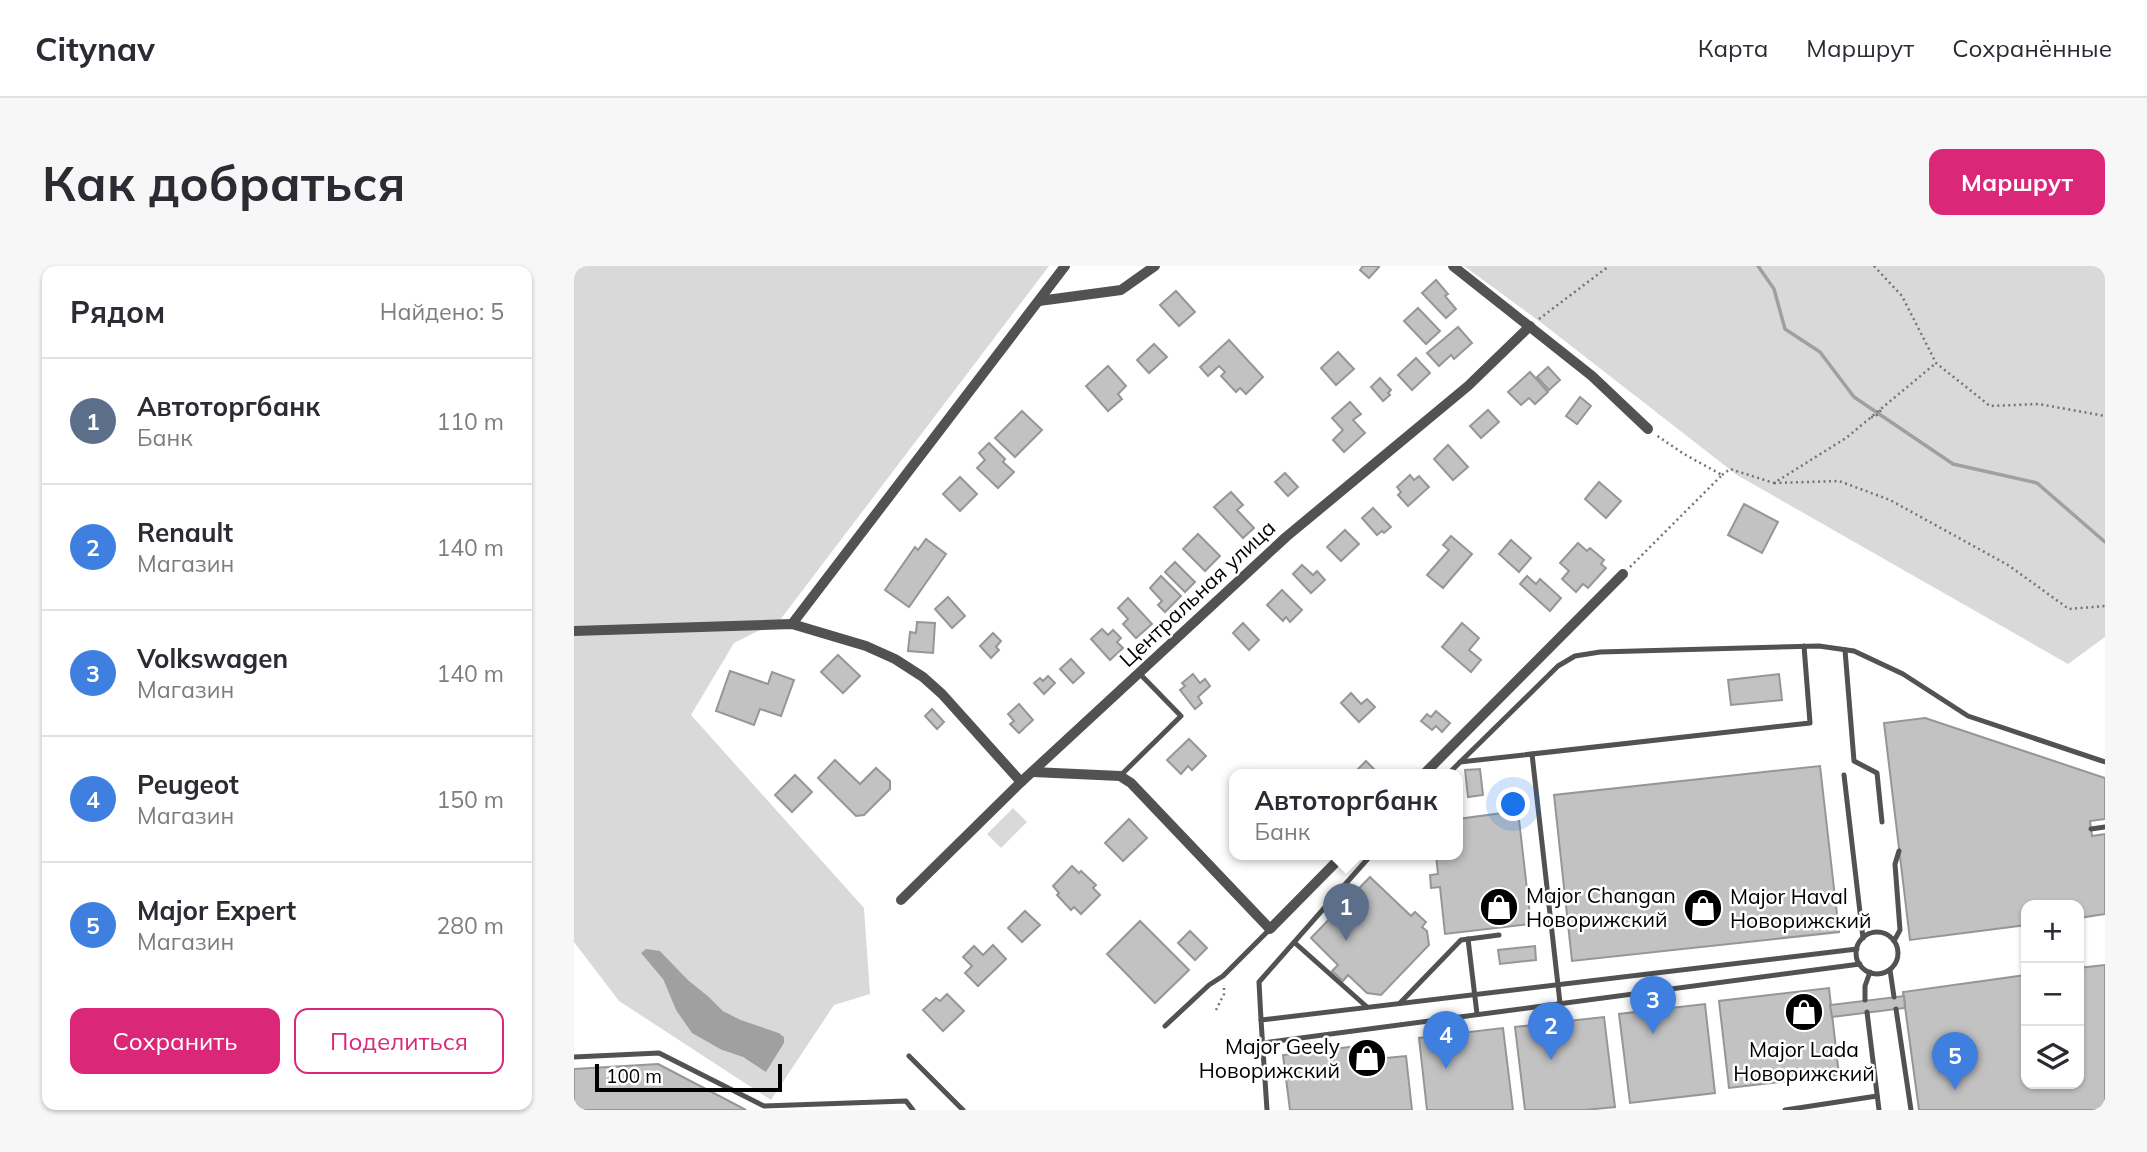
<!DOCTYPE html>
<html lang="ru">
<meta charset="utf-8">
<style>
body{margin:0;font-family:Mulish,sans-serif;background:#f7f7f7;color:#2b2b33}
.controls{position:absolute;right:21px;bottom:21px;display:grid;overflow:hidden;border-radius:14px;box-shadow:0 2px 5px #0004}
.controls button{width:63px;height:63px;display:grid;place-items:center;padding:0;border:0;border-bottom:2px solid #e1e1e2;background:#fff;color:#2b2b33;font:35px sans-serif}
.scale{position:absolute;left:21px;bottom:18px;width:187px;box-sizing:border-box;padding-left:7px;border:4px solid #000;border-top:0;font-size:19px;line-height:24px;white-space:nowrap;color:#000;-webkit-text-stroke:5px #fff;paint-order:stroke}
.you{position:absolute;left:940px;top:539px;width:24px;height:24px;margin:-18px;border:5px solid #fff;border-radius:50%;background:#1a73e8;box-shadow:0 0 0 10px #1a73e833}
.badge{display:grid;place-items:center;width:46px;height:46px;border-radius:50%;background:#db2777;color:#fff;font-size:23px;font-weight:700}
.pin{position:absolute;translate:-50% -58px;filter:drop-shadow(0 2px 4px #0008)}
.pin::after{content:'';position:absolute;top:37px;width:24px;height:21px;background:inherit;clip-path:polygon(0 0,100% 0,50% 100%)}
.popup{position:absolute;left:655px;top:503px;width:234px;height:91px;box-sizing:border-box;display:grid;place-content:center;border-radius:14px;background:#fff;filter:drop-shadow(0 2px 5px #0005);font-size:23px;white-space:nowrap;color:#7c7c81}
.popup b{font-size:26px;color:#2b2b33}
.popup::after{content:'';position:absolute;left:50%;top:100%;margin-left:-14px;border:14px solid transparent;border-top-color:#fff}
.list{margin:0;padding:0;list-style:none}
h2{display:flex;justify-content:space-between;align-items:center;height:91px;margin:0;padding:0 28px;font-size:30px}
h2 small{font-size:23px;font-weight:400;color:#7c7c81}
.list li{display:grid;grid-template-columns:46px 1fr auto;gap:21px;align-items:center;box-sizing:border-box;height:126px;padding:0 28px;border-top:2px solid #e1e1e2}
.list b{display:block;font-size:26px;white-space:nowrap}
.list p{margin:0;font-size:23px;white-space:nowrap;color:#7c7c81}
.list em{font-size:23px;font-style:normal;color:#7c7c81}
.actions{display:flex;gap:14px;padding:21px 28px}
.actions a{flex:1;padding:16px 0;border:2px solid #db2777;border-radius:14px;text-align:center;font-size:24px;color:#db2777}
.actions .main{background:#db2777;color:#fff}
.icon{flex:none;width:38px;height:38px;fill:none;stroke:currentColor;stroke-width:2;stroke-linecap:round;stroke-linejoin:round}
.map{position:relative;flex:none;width:1531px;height:844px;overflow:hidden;border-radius:14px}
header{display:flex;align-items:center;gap:42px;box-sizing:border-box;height:98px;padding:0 35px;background:#fff;border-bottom:2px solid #e1e1e2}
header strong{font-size:33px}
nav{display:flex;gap:38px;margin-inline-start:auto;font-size:24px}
.intro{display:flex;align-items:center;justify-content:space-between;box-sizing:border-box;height:168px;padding:0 42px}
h1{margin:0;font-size:49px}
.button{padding:18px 32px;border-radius:14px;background:#db2777;color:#fff;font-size:24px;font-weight:700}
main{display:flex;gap:42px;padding:0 42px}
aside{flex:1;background:#fff;border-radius:14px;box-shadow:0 2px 5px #0004}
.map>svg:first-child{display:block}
</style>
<header>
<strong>Citynav</strong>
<nav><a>Карта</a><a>Маршрут</a><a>Сохранённые</a></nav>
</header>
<div class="intro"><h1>Как добраться</h1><a class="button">Маршрут</a></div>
<main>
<aside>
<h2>Рядом<small>Найдено: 5</small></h2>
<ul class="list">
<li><span class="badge" style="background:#5c6f8a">1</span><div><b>Автоторгбанк</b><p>Банк</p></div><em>110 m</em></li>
<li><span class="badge" style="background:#3f7fe0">2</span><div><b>Renault</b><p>Магазин</p></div><em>140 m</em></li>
<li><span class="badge" style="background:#3f7fe0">3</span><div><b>Volkswagen</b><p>Магазин</p></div><em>140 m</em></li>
<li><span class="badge" style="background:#3f7fe0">4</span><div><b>Peugeot</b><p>Магазин</p></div><em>150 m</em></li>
<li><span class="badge" style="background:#3f7fe0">5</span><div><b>Major Expert</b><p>Магазин</p></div><em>280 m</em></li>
</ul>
<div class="actions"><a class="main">Сохранить</a><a>Поделиться</a></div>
</aside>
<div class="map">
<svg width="1531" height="844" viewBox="0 0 1531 844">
<rect width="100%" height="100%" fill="#fff"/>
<!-- green -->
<g fill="#d9d9d9" fill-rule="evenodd">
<path d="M0 0H475L206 354 160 377 117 449 290 642 296 728 260 739 197 834 45 735 0 676ZM86 685 114 714 135 731 149 745 167 754 205 767 210 771V777L192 805 169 791 148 784 102 744 89 713Z"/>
<path d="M890 0H1531V371L1494 398 1163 209 969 58Z"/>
<path d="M439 542 453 556 427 582 413 568Z"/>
</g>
<!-- water -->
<path fill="#a0a0a0" d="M72 683 86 685 114 714 135 731 149 745 167 754 205 767 210 771V777L192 806 169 791 148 784 118 767 102 744 89 713 67 687Z"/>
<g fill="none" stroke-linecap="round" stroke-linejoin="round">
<!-- stream -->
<path stroke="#a0a0a0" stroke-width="3.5" d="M1184 0 1200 23 1211 63 1246 86 1280 131 1379 198 1463 217 1531 276"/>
</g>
<!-- building -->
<g fill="#c2c2c2" stroke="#969696" stroke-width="2">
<path d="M789 0H804L805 1 795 12 786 4Z"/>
<path d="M862 14 874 28 871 30 882 43 872 52 848 27Z"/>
<path d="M602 25 621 46 605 60 586 39Z"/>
<path d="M844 42 866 65 852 78 830 55Z"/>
<path d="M884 61 898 77 880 93 877 89 865 100 853 87Z"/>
<path d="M655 74 689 111 672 128 666 122 662 126 647 110 651 106 645 100 634 110 626 101Z"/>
<path d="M580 78 593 91 575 107 563 94Z"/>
<path d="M764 86 780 103 762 119 747 102Z"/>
<path d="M842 92 856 107 838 124 824 109Z"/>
<path d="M534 100 552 120 544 128 548 133 534 145 512 120Z"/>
<path d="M974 101 986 114 975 124 963 111Z"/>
<path d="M956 106 974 126 961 138 955 132 947 139 934 126Z"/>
<path d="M806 112 817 124 814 127 816 129 809 135 797 121Z"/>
<path d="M1006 131 1017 140 1003 158 992 150Z"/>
<path d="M776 136 787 148 779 154 791 167 770 186 759 174 769 164 758 152Z"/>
<path d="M914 144 925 156 907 172 896 160Z"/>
<path d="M448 145 468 164 441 191 421 172Z"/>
<path d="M415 177 431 193 429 196 440 206 424 222 403 202 411 194 405 187Z"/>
<path d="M874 179 894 201 879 214 860 193Z"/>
<path d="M711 207 724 221 714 230 701 216Z"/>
<path d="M836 209 840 214 845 210 855 221 834 240 824 229 827 226 823 221Z"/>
<path d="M386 211 403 228 386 245 369 228Z"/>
<path d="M1025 216 1047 235 1032 252 1011 233Z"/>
<path d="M657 226 669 239 663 244 680 262 669 272 640 241Z"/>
<path d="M1170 238 1204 256 1188 287 1154 269Z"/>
<path d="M799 242 817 261 810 267 808 265 803 269 788 252Z"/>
<path d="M771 264 785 278 767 295 753 281Z"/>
<path d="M624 268 646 290 631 305 609 283Z"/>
<path d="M877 270 898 288 869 322 853 309 875 284 869 279Z"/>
<path d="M352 273 372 288 335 341 311 324 341 281 344 284Z"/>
<path d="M937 274 957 292 945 306 925 288Z"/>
<path d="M1004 277 1013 285 1016 282 1030 294 1027 298 1032 302 1014 322 1009 318 1002 326 988 313 995 305 986 297Z"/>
<path d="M601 296 621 316 611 326 591 306Z"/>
<path d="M728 299 739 309 743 305 751 314 737 327 719 308Z"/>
<path d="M587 310 607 330 591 346 584 339 588 335 576 322Z"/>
<path d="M953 310 962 318 966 313 987 332 976 345 946 318Z"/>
<path d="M708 324 728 344 716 356 712 351 709 355 693 339Z"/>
<path d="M374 331 391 350 378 362 361 343Z"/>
<path d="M554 332 578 358 562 372 549 358 554 353 544 342Z"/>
<path d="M343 356 361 357 359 387 334 385 336 366 342 367Z"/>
<path d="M669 357 685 374 675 384 659 367Z"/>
<path d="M888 357 905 372 895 384 907 394 897 406 868 381Z"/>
<path d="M528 363 534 369 539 364 547 372 543 376 549 382 536 394 517 373Z"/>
<path d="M419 367 427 375 422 381 425 384 417 392 406 380Z"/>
<path d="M264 389 286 410 269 427 247 406Z"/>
<path d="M497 393 510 407 499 417 486 403Z"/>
<path d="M156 405 194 418 198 406 220 414 207 450 186 443 180 459 142 445Z"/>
<path d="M619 408 626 417 631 413 636 420 624 431 628 437 621 443 606 424 611 420 608 417Z"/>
<path d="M1205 408 1208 434 1157 439 1154 414Z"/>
<path d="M474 410 481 417 470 428 460 417 466 412 469 415Z"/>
<path d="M777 427 787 438 793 433 801 441 785 456 767 437Z"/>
<path d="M445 438 459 454 445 467 436 458 440 455 434 448Z"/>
<path d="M358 443 370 456 363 463 351 450Z"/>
<path d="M862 445 876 457 868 466 862 460 858 464 847 455 853 448 857 451Z"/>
<path d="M1351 452 1531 512V553L1516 555 1518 570 1531 568V648L1505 652V639H1452V659L1336 674 1310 457Z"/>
<path d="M615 473 632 490 618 504 614 500 607 508 593 494Z"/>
<path d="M261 494 286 518 302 502 316 515V523L290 549 282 550 244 512Z"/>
<path d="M792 495 802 505 799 509H781L780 507Z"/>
<path d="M1246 500 1265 666 998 695 980 529Z"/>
<path d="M906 503 909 529 894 531 891 504Z"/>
<path d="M221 509 238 526 218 546 201 529Z"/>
<path d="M944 545 957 658 871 668 866 621 857 622 856 609 864 608 862 589H884V553Z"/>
<path d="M555 553 573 572 549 595 531 577Z"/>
<path d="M498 600 505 607 507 605 522 619 519 622 526 629 507 648 500 641 497 644 483 629 485 627 479 620Z"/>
<path d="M796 611 837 650 841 646 852 656 848 661 853 665 855 679 807 729 793 727 774 709 769 715 758 705 764 699 737 672Z"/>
<path d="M451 645 466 659 448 676 434 662Z"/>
<path d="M566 655 615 704 581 737 533 688Z"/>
<path d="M616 665 633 682 621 694 604 677Z"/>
<path d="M419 679 432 693 404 720 391 707 398 700 389 691 400 680 409 689Z"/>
<path d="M961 680 962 694 926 698 924 684Z"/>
<path d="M1531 699V844H1345L1329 726 1452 709V818H1505V702Z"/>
<path d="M1255 722 1265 809 1155 822 1145 735Z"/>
<path d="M373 728 390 745 369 765 349 744 362 732 366 735Z"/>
<path d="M1330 730 1331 742 1258 751 1256 739Z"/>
<path d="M1131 738 1141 827 1056 837 1045 748Z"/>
<path d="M1030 751 1041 841 1011 844H951L941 761Z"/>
<path d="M929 762 939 844H853L845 772Z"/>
<path d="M799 778 801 793 832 790 838 844H716L709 789Z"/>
<path d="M84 798 172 844H0V803Z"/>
</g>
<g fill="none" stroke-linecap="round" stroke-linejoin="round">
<!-- path -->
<g stroke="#747474" stroke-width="2.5" stroke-dasharray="2 3.5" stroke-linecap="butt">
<path d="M1300 0 1328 30 1362 97 1416 140 1465 138 1531 150"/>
<path d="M965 53 1035 0"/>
<path d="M1297 151H1301L1307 144"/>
<path d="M1148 209 1156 203 1200 217 1272 172 1362 97"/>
<path d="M1200 217 1265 215 1316 234 1434 299 1495 343 1531 340"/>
<path d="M1056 301 1148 209 1110 188 1082 169"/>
<path d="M642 744 650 728V721"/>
</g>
<!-- service -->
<g stroke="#525252" stroke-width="5">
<path d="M1271 384 1280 495 1303 507 1308 556"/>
<path d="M958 488 986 737"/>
<path d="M886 496 1236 457 1230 380"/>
<path d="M873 509 984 400 1001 390 1026 386 1245 380 1280 385 1329 408 1394 450 1531 496"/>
<path d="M1270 509 1289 672"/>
<path d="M546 510 607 450 565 407"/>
<path d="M1517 563 1531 561"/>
<circle cx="1303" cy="687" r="21"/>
<path d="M894 673 903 748"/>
<path d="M1320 675 1326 664 1321 598 1325 585"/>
<path d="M721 677 793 741"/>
<path d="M1316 704 1320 731"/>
<path d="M1291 734V720L1296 706"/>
<path d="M826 737 887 674 925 669"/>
<path d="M1322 743 1337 844"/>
<path d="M1293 746 1305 844"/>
<path d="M687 754 685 716 797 589"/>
<path d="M591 760 635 719 649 710 696 663"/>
<path d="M689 777 1286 698"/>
<path d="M335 790 389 844"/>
<path d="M0 791 85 787 190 840 332 835 339 844"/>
<path d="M693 844 687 754 1283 683"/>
<path d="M1211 844 1303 830"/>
</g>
<!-- minor -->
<g stroke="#525252" stroke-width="10">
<path d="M879 0 1018 110 1074 163"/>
<path d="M465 35 547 24 581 0"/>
<path d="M218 358 491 0"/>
<path d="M0 365 218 358 292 380 321 393 349 411 368 428 447 516"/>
<path d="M459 506 546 510 557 517 696 663 769 589"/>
<path d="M849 509 1049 308"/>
<path d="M327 634 447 516 712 271 894 120 956 60"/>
</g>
</g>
<!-- icons -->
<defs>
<g id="shop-disc" transform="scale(2.0125)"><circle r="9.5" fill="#000" stroke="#fff"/><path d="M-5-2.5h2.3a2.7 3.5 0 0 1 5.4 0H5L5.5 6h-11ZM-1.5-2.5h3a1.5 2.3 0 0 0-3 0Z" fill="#fff"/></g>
</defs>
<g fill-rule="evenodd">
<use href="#shop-disc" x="925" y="641"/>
<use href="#shop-disc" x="1129" y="642"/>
<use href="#shop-disc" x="1230" y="746"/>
<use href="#shop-disc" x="793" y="792"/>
</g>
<g text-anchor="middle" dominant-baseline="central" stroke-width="5" stroke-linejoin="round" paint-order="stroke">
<!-- street labels -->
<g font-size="21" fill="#000" stroke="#fff">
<text transform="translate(623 327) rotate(-43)">Центральная улица</text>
</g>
<!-- poi labels -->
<g font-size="21" fill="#000" stroke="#fff" text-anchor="start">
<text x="952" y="629">Major Changan<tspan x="952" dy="24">Новорижский</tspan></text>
<text x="1156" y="630">Major Haval<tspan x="1156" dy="24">Новорижский</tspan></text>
<text x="766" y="780" text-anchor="end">Major Geely<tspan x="766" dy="24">Новорижский</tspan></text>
<text x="1230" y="783" text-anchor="middle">Major Lada<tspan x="1230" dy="24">Новорижский</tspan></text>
</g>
</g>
</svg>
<div class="controls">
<button>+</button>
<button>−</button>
<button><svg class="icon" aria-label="layers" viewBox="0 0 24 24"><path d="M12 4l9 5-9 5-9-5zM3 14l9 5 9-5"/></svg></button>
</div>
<div class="scale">100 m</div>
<div class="you"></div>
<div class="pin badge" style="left:772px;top:675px;background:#5c6f8a">1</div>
<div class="popup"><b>Автоторгбанк</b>Банк</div>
<div class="pin badge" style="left:977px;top:794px;background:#3f7fe0">2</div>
<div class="pin badge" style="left:1079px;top:768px;background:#3f7fe0">3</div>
<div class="pin badge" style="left:872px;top:803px;background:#3f7fe0">4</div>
<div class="pin badge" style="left:1381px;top:824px;background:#3f7fe0">5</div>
</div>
</main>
